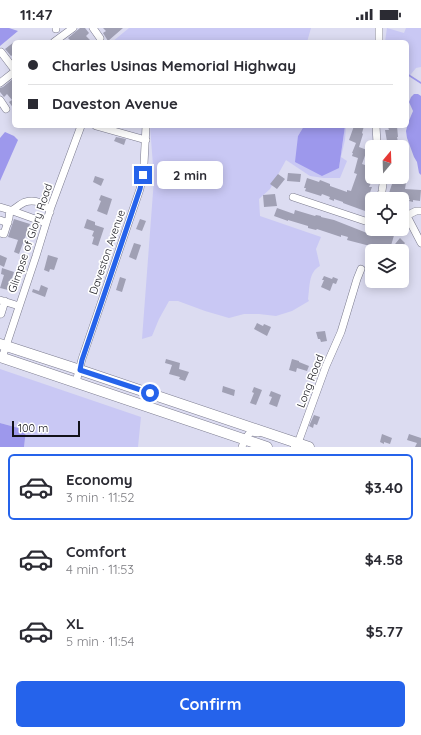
<!DOCTYPE html>
<html lang="en">
<head>
<meta charset="utf-8">
<style>
	:root { --surface:#fff; --page:#f2f2f3; --text:#2b2b33; --muted:#7c7c81; --line:#e1e1e2; --accent:#2563eb }
	body { margin:0; font-family:Quicksand,sans-serif; background:var(--page); color:var(--text); height:100vh; display:flex; flex-direction:column; font-size:15px; white-space:nowrap }
	* { box-sizing:border-box; margin:0 }
	p { font-size:13px; color:var(--muted) }
	.icon { flex:none; width:22px; height:22px; fill:none; stroke:currentColor; stroke-width:2; stroke-linecap:round; stroke-linejoin:round }
	.map { position:relative; height:419px; overflow:hidden }
	.details { display:flex; flex-direction:column; background:var(--surface); flex:1 }
	.details>* { flex:none }
	.banner { position:absolute; left:12px; top:12px; width:397px; height:88px; border-radius:6px; box-shadow:0 2px 10px #0003; display:grid; align-content:center; height:88px; padding:0 16px; background:var(--surface) }
	.needle { width:26px; rotate:19deg }
	.buttons { position:absolute; left:365px; top:112px; display:grid; gap:8px }
	.buttons a { display:grid; place-items:center; width:44px; height:44px; border-radius:6px; background:var(--surface); box-shadow:0 2px 10px #0003; font-size:20px }
	.scale { position:absolute; left:12px; bottom:10px; width:68px; box-sizing:border-box; padding-left:4px; border:2px solid #121219; border-top:0; font-size:11px; line-height:14px; white-space:nowrap; color:#121219; -webkit-text-stroke:3px #fff; paint-order:stroke }
	.end { position:absolute; width:18px; height:18px; margin:-9px; border:5px solid #2563eb; background:#fff; box-shadow:0 0 0 2px #fff }
	.from { border-radius:50% }
	.bubble { position:absolute; height:28px; border-radius:6px; background:var(--surface); box-shadow:0 2px 10px #0003; font-size:13px; font-weight:700; line-height:28px; text-align:center }
	.banner b { display:flex; align-items:center; gap:14px; height:38px; font-size:15px }
	.banner b+b { border-top:1px solid var(--line) }
	.banner i { width:10px; height:10px; background:var(--text) }
	ul { padding:7px 0 0; list-style:none }
	li { display:flex; align-items:center; gap:12px; height:66px; margin:0 8px 6px; padding:0 8px; border:2px solid transparent; border-radius:6px }
	li div { flex:1 }
	li b { display:block; font-size:15px }
	li em { font-style:normal; font-weight:700 }
	li.on { border-color:var(--accent) }
	li>.icon { width:36px; height:36px; stroke-width:1.5 }
	.button { display:flex; gap:8px; margin-top:auto; padding:8px 16px }
	.button a { flex:1; height:46px; border-radius:6px; background:var(--accent); color:#fff; font-size:16px; font-weight:700; line-height:46px; text-align:center }
	.status { display:flex; justify-content:space-between; align-items:center; height:28px; padding:0 20px; background:var(--surface); direction:ltr }
	.status svg { height:11px; fill:currentColor }
	.map>svg:first-child { display:block }
	.green { fill:#c9c8f4 }
	.water { fill:#9d98ec }
	.lines { fill:none; stroke-linecap:round; stroke-linejoin:round }
	.stream { stroke:#9d98ec; stroke-width:1.5 }
	.building { fill:#a0a0b4 }
	.minor-casing { stroke:#7b7b8e; stroke-width:8 }
	.highway-casing { stroke:#7b7b8e; stroke-width:11 }
	.minor { stroke:#fff; stroke-width:7 }
	.highway { stroke:#fff; stroke-width:10 }
	.route { stroke:#2563eb; stroke-width:5 }
	.labels { text-anchor:middle; stroke-width:3.5; stroke-linejoin:round; paint-order:stroke }
	.street-label { font-size:11px; fill:#121219; stroke:#fff }
</style>
</head>
<body>
<div class="status"><b>11:47</b><svg viewBox="0 0 49 12"><path d="M0 12V9h3v3zM5 12V6h3v6zM10 12V3h3v9zM15 12V0h3v12zM26 1h20v11H26zM47 4h2v5h-2z"/></svg></div>
<div class="map">
<svg width="421" height="419" viewBox="0 0 421 419">
	<rect width="100%" height="100%" fill="#dcdcf1"/>
	<path class="green" d="M129,0H311L307,14H112Z
		M387,0L404,5L406,0H421V39L416,40L407,51V14H385Z
		M150,98H304L298,108L339,140L345,98H346L345,112L341,129L347,133L340,150H324L310,148L286,132L270,161L259,171L260,188L321,209L316,221L320,238C308,244 310,260 308,271L309,273L292,283L276,288L259,286H244L229,290L205,283L178,273H169L159,291L152,308L142,311L154,151Z
		M0,341L141,389L138,419H24L26,402L0,395Z"/>
	<path class="water" d="M0,0H9L18,3L0,18Z
		M414,66H418L421,68V147L419,145L417,134L414,129L407,110L406,103L408,95L413,83L409,74L411,69Z
		M304,98H345L339,140L322,148L295,134L298,108Z
		M5,104L14,108L18,112L0,153V110Z
		M0,395L26,402L24,419H0Z"/>
	<g class="lines">
		<path class="stream" d="M407,46L421,55"/>
	</g>
	<path class="building" d="M80,0H85L89,5L86,8L92,14H72L68,10Z
		M103,0H123L108,13L103,5L106,3Z
		M14,14V26L11,28L5,21Z
		M14,50V81L9,74L12,72L7,66L4,69L0,64V60L3,59Z
		M354,98H364L362,105L363,106L359,119L367,122L362,136L371,139L366,153L371,155L369,159H372L368,170L369,171L365,183L343,175V174L334,171V173L329,171L330,169L322,166L321,168L305,163L306,160H304L307,150L319,154L320,152L330,156V158L347,164V162L351,163L357,146L354,145L358,130L352,128L353,125H352L356,115L349,112Z
		M397,98L398,109H397L399,119H388L385,102H389L388,99Z
		M116,109L126,111L124,117L114,113Z
		M402,128H404L406,142H408L405,161L421,162L420,173L413,172V174L409,173L410,171H387L393,153H392V149H402Z
		M288,145L301,146L300,154L287,153Z
		M278,146L285,151L277,161L270,156Z
		M95,148L104,151L101,158L93,154Z
		M275,166L277,178L264,179L263,167Z
		M101,167L112,171L107,187L97,183L101,173L99,172Z
		M277,180L294,186L295,182L315,188L316,187L321,188V189L334,192L367,205L368,203L382,207L383,202L390,204V203L395,204L390,221L375,216L374,219L347,212L348,209L341,207V209L317,201L316,202L308,200V198L288,192V193L274,188Z
		M14,191L30,196L19,226L14,224L18,212L8,209Z
		M87,191L95,194V197L104,200L98,218L92,216L94,209L92,208L94,203L84,200Z
		M140,191L146,193L142,203L136,201Z
		M400,210L405,215L403,218L408,222L402,229V223H393L391,221Z
		M134,215L141,217L136,232L129,229Z
		M0,227L7,230L4,239L0,237Z
		M48,227L58,230L54,242L50,241L49,244L44,242Z
		M2,240L14,244L8,262L0,260L4,247L1,246Z
		M324,248L332,251L333,249L338,251L336,256L333,255L330,263L321,259L324,252H322Z
		M120,249L126,251L122,264L116,262Z
		M41,257L48,260L45,269L32,264L33,261L39,263Z
		M257,295L263,298L264,296L271,299L267,308L254,301Z
		M325,303L327,313L321,314L320,311H318L316,304Z
		M166,331L180,335L179,341L189,344L185,353L179,351L180,349L169,346L172,337L165,335Z
		M292,331L299,333V334L309,338L307,343L297,340L296,344L289,342Z
		M223,358L235,362L234,368L222,364Z
		M254,359L262,362L256,377L250,375L254,365L252,364Z
		M271,363L281,367L277,379L269,376L272,369L269,368Z
		M314,387L320,389L317,397L314,396L313,400L309,398Z
		M382,406L392,410L390,416L384,414V416L380,414Z
		M409,406L421,410V419H415L417,415L407,412Z"/>
	<g class="lines">
		<defs>
			<path id="minor" d="M93,0L100,10
				M56,1V0
				M54,14L73,0
				M379,14V0
				M1,24L14,41
				M0,55L14,44
				M0,72L6,81
				M96,98L146,112
				M376,98L377,115L378,119
				M293,169L365,193H372
				M380,171L382,163L384,149
				M0,179L10,182L9,190L4,206L0,205
				M10,182L46,195
				M11,183C16,180 20,176 25,174C35,171 46,175 50,184
				M407,188L421,215
				M402,190L416,183H421
				M0,192L8,195
				M0,272L19,278
				M0,285L1,286L5,273
				M2,330L36,228L51,179L81,98
				M76,354L82,331L140,161L144,136L146,98
				M294,417L298,415L326,338L341,304L357,251L361,241
				M242,419C244,413 246,408 251,404L258,405"/>
			<path id="highway" d="M0,316L80,342L309,419
				M0,329L267,419"/>
		</defs>
		<use href="#minor" class="minor-casing"/>
		<use href="#highway" class="highway-casing"/>
		<use href="#minor" class="minor"/>
		<use href="#highway" class="highway"/>
	</g>
	<g class="lines">
		<path class="route" d="M143,147L140,161L82,332L80,342L150,365"/>
	</g>
	<g class="labels">
		<g class="street-label">
			<text transform="translate(30 210) rotate(-71)" y="4">Glimpse of Glory Road</text>
			<text transform="translate(107 224) rotate(-71)" y="4">Daveston Avenue</text>
			<text transform="translate(310 353) rotate(-69)" y="4">Long Road</text>
		</g>
	</g>
</svg>
<div class="buttons">
<a><svg class="needle" viewBox="-14 -14 28 28"><path d="M0-13l5 13h-10z" fill="#e53935"/><path d="M0 13l5-13h-10z" fill="#7c7c81"/></svg></a>
<a><svg class="icon" aria-label="locate" viewBox="0 0 24 24"><circle cx="12" cy="12" r="6"/><path d="M12 2v4M12 18v4M2 12h4M18 12h4"/></svg></a>
<a><svg class="icon" aria-label="layers" viewBox="0 0 24 24"><path d="M12 4l9 5-9 5-9-5zM3 14l9 5 9-5"/></svg></a>
</div>
<div class="scale">100 m</div>
<i class="end from" style="left:150px;top:365px"></i>
<i class="end" style="left:143px;top:147px"></i>
<div class="bubble" style="left:157px;top:133px;width:66px">2 min</div>
<div class="banner">
<b><i class="from"></i>Charles Usinas Memorial Highway</b>
<b><i></i>Daveston Avenue</b>
</div>
</div>
<section class="details">
<ul>
<li class="on"><svg class="icon" aria-label="car" viewBox="0 0 24 24"><path d="M5 17H2v-5l4-1 3-4h7l3 4 3 1v5h-3M9 17h6M6 11h13"/><circle cx="7" cy="17" r="2"/><circle cx="17" cy="17" r="2"/></svg><div><b>Economy</b><p>3 min · 11:52</p></div><em>$3.40</em></li>
<li><svg class="icon" aria-label="car" viewBox="0 0 24 24"><path d="M5 17H2v-5l4-1 3-4h7l3 4 3 1v5h-3M9 17h6M6 11h13"/><circle cx="7" cy="17" r="2"/><circle cx="17" cy="17" r="2"/></svg><div><b>Comfort</b><p>4 min · 11:53</p></div><em>$4.58</em></li>
<li><svg class="icon" aria-label="car" viewBox="0 0 24 24"><path d="M5 17H2v-5l4-1 3-4h7l3 4 3 1v5h-3M9 17h6M6 11h13"/><circle cx="7" cy="17" r="2"/><circle cx="17" cy="17" r="2"/></svg><div><b>XL</b><p>5 min · 11:54</p></div><em>$5.77</em></li>
</ul>
<div class="button"><a>Confirm</a></div>
</section>
</body>
</html>
